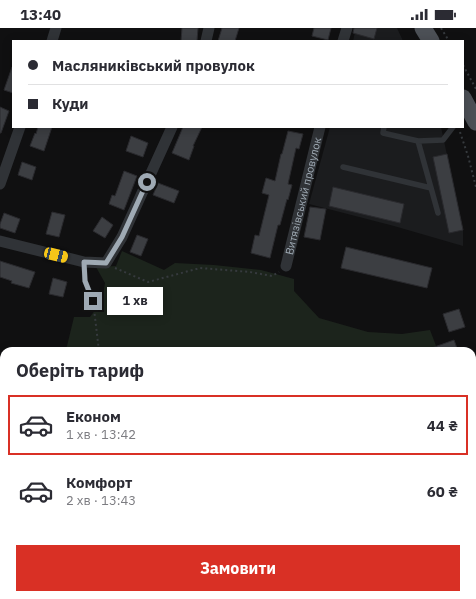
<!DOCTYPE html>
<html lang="uk">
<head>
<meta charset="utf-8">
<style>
	:root { --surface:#fff; --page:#f7f7f7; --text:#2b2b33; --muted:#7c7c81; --line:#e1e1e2; --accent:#d93025 }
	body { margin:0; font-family:"IBM Plex Sans",sans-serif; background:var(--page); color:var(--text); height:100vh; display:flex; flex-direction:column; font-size:15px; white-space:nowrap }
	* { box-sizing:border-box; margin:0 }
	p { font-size:13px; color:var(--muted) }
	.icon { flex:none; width:22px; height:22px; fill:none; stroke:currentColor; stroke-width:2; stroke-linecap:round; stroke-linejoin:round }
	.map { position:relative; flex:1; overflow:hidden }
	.sheet { position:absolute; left:0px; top:319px; width:476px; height:252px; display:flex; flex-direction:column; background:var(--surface); border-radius:12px 12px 0 0; box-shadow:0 2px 10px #0003 }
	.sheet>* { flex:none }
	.banner { position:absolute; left:12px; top:12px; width:452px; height:88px; border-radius:0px; box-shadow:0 2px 10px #0003; display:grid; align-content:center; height:88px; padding:0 16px; background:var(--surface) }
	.end { position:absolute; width:18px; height:18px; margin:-9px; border:5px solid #9faab4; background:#111; box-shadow:0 0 0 2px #111 }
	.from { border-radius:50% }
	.bubble { position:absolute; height:28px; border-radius:0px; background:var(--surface); box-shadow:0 2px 10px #0003; font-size:13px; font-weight:700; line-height:28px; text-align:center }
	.car { position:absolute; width:12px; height:24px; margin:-12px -6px; border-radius:5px; box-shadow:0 0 3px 1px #0007; background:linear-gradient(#f5c518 24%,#345 0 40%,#f5c518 0 76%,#345 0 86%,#f5c518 0) }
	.banner b { display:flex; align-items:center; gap:14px; height:38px; font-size:15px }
	.banner b+b { border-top:1px solid var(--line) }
	.banner i { width:10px; height:10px; background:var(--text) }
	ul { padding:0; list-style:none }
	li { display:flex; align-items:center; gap:12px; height:60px; margin:0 8px 6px; padding:0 8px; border:2px solid transparent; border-radius:0px }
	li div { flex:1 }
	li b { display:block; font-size:15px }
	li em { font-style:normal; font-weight:700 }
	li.selected { border-color:var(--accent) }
	li>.icon { width:36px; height:36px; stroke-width:1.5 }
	h2 { padding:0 16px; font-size:18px; line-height:48px }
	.primary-button { display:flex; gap:8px; margin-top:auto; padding:8px 16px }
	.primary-button a { flex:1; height:46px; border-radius:0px; background:var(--accent); color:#fff; font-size:16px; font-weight:700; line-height:46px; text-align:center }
	.status { display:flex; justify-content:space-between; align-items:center; height:28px; padding:0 20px; background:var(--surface); direction:ltr }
	.status svg { height:11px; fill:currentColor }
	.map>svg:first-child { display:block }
	.built { fill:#1b1c1e }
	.green { fill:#1c241c }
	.building { fill:#3c3e42; stroke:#2a2a2e }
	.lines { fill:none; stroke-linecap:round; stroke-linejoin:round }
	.path { stroke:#363a3e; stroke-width:2; stroke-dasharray:2 3; stroke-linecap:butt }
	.service { stroke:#303337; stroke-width:5.5 }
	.minor { stroke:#303337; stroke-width:11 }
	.primary { stroke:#4c5056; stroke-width:17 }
	.route { stroke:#9faab4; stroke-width:5 }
	.labels { text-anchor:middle; stroke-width:4; stroke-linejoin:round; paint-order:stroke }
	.street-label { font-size:11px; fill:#9faab4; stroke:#0b0b0c }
</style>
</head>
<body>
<div class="status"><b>13:40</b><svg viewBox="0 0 49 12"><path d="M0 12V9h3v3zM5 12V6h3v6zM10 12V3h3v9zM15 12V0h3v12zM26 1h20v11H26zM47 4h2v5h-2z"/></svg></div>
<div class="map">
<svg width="476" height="571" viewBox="0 0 476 571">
	<rect width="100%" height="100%" fill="#101011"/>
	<path class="built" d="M356,0H397L403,13H353Z
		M330,99H441L463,202V218L394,198L309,176Z"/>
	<path class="green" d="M122,223L164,242L175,235L214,237L261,242L294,251V263L319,290L368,304L402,306L430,302L438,323H64L67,318L74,289H90L102,273L105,255L96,239L116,238Z
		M4,344V567H318V571H0V346Z
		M476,501V571H455L456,567H472V512Z"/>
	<path class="building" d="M182,0H198L197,13H181Z
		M222,0H239L235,13H218Z
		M314,0H331L328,12L312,8Z
		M354,0H377L374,11L353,5Z
		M12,39H13V65L4,62Z
		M0,79L9,83L1,105H0Z
		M38,99H52L44,123L30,118L35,105L36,106Z
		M183,99H202L193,118H194L189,132L172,125Z
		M288,103L303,106L299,121L296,120L288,156L292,157L288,172L287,171L280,197H278L270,230L251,225L255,207L259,208L269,167L262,165L266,150L275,153L281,126H282Z
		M131,108L148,115L143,129L126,123Z
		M447,126L463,202L449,205L433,129Z
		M22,134L36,139L32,152L18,147Z
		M124,143L137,148L124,182L109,176L112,167L115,168Z
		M158,155L179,163L174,175L153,167Z
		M333,159L404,176L400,195L329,178Z
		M310,179L326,181L320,212L304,209Z
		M52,184L65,187L59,209L46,206Z
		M4,185L20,191L15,205L0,200V196Z
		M102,189L113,197L105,210L93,203Z
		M137,207L148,211L141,228L130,224Z
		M346,219L432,240L427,260L341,240Z
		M0,233L35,244L29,260L11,255L12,253L0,249Z
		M53,250L67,254L63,269L49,266Z
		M459,281L465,299L449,304L443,286Z
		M454,312L458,323H426V322Z"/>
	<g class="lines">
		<path class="path" d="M441,0L449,13
			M463,37L476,61
			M460,104L468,128L476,159
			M115,240L148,254L200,240L250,244L272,248L279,244
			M94,281L99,323
			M472,357L476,339
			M472,493L476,477
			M93,571L94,567"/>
		<path class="service" d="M384,99L383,105L418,113
			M343,139L431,160
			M438,185L418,113L443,112L453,99
			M84,234L85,253L93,273"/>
		<g class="minor">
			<path d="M52,13L56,0"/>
			<path d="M206,13L209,0"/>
			<path d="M343,13L347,0"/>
			<path d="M0,156L20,99"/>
			<path d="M0,213L84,234L106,235L122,209L172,99"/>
			<path id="s1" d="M286,238L320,99"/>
		</g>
		<path class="primary" d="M423,0L431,13
			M463,70L476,94
			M472,441L476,422
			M441,571L442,567"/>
	</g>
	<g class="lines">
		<path class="route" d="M93,273L85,253L84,234L106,235L122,209L147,154"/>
	</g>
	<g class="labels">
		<g class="street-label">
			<text dy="4" stroke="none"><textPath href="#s1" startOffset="72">Витязівський провулок</textPath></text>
		</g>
	</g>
</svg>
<i class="end from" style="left:147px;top:154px"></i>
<i class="end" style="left:93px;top:273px"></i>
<div class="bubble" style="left:107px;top:259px;width:56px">1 хв</div>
<i class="car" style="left:56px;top:227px;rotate:104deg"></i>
<div class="banner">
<b><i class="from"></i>Масляниківський провулок</b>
<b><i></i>Куди</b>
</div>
<section class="sheet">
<h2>Оберіть тариф</h2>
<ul>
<li class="selected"><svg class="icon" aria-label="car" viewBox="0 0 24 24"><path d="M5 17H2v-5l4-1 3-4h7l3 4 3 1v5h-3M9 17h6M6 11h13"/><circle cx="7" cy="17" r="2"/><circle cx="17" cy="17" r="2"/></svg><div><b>Економ</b><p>1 хв · 13:42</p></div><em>44 ₴</em></li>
<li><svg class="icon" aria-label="car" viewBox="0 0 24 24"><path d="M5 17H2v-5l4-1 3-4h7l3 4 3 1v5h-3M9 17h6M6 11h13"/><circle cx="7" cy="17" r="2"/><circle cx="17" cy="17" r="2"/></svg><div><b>Комфорт</b><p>2 хв · 13:43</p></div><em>60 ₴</em></li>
</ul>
<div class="primary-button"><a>Замовити</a></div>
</section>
</div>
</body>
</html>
